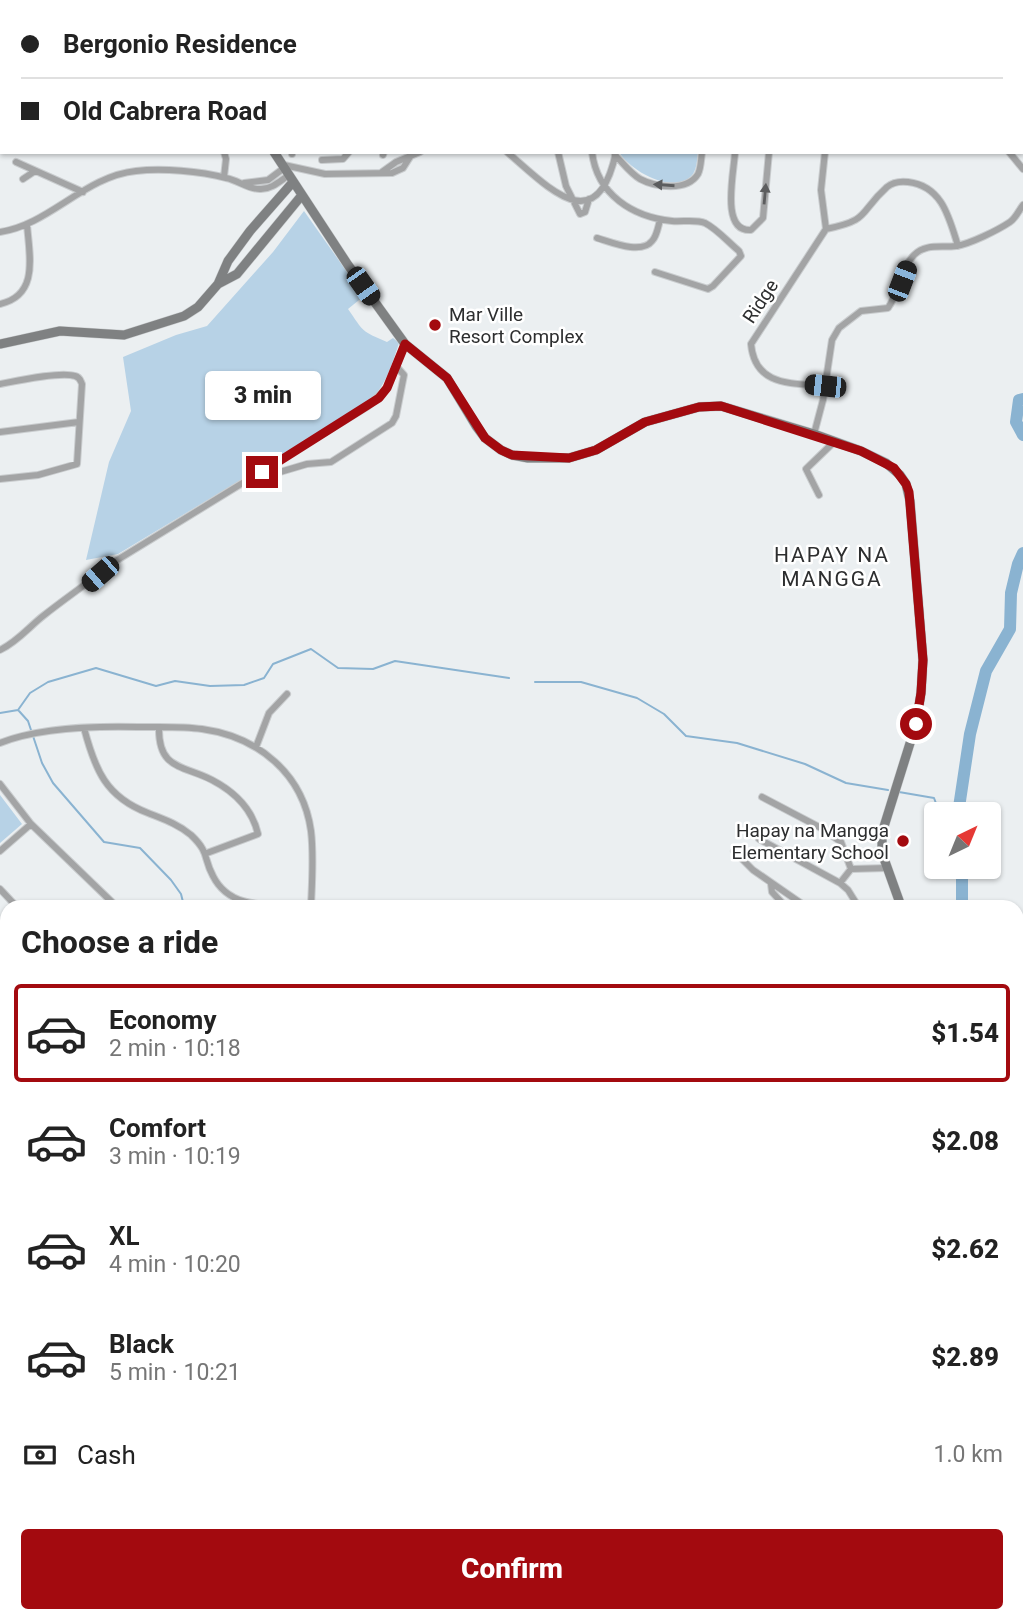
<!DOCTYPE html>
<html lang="en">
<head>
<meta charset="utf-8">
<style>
	:root { --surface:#fff; --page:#f2f2f2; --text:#222; --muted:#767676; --line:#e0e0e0; --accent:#a30a0f }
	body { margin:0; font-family:Roboto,sans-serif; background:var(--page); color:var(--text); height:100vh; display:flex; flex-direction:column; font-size:26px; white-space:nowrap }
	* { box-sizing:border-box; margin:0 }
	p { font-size:23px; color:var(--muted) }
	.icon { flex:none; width:38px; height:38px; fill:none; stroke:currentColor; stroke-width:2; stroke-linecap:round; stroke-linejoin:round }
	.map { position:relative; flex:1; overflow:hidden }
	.panel { position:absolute; left:0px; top:900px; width:1024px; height:723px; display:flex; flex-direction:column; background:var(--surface); border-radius:21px 21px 0 0; box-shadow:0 2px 5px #0004 }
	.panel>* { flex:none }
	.hud { position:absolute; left:0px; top:0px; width:1024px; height:154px; box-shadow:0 2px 5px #0004; display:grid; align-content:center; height:154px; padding:0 21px; background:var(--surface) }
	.needle { width:46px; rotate:43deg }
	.controls { position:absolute; left:924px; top:802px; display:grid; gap:14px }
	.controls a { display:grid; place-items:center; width:77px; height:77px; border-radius:7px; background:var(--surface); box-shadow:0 2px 5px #0004; font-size:35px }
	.end { position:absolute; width:32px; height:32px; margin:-16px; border:9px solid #a30a0f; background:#fff; box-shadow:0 0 0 4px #fff }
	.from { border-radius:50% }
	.bubble { position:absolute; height:49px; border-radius:7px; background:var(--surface); box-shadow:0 2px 5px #0004; font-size:23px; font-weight:800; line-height:49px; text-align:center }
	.car { position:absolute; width:21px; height:42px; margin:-21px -10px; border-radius:9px; box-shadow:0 0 5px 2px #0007; background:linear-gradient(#222 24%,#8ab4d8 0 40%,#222 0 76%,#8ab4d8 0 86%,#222 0) }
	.hud b { display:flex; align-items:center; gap:24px; height:66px; font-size:26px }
	.hud b+b { border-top:2px solid var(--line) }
	.hud i { width:18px; height:18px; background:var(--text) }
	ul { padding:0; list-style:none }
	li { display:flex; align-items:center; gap:21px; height:98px; margin:0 14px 10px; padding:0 7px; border:4px solid transparent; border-radius:7px }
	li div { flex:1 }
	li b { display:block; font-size:26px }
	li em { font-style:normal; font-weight:800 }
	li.selected { border-color:var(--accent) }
	li>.icon { width:63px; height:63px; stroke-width:1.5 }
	h2 { padding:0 21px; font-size:32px; line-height:84px }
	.pay { display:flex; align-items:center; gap:18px; height:77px; padding:0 21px; font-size:26px }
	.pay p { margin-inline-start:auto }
	.button { display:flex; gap:14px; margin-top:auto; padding:14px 21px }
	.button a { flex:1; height:80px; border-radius:7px; background:var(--accent); color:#fff; font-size:28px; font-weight:800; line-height:80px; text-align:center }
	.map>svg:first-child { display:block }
	.green { fill:#b7d2e6 }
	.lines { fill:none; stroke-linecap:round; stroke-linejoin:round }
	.stream { stroke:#8ab3d1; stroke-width:2 }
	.river { stroke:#8ab3d1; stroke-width:12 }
	.street-casing { stroke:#c9ccce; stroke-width:8 }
	.secondary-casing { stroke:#c9ccce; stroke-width:10 }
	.street { stroke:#a3a4a5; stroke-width:6 }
	.secondary { stroke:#7f8182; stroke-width:9 }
	.oneway { fill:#5c5d5e }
	.route { stroke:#a30a0f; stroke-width:9 }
	.poi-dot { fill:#a30a0f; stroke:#fff; stroke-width:2.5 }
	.labels { text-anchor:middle; stroke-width:5; stroke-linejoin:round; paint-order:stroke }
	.street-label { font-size:19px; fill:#2d2e2f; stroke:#fff }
	.poi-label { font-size:19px; fill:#2d2e2f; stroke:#fff; text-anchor:start }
	.neighbourhood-label { font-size:21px; letter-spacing:2px; fill:#2d2e2f; stroke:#fff }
</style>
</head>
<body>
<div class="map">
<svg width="1023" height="1622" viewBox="0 0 1023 1622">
	<rect width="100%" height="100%" fill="#ebeff1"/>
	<path class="green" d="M619,152H698C697,159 697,168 693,174C676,197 630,171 619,152Z
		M304,211L364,296L348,309C364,332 361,331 387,342L393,338L399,343C391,367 386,386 367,404L118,554L86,560L109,462L131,411L123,357L176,335L207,326L273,252Z
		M0,795L22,824L0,843Z"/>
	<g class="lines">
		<path class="stream" d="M535,682H581L637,698L664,714L686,736L737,743L805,764L846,783L888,790
			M19,711L28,721L42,763L53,783L104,842L140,848L171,880L181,894L184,906
			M0,713L18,710L30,693L48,682L96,668L156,686L175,681L210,686L244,685L264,678L273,664L311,649L338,668L373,669L395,661L509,678
			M899,792L934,798L940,814
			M961,866L962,868
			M0,946L7,952"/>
		<path class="river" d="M845,0L847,2
			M1022,103L1023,105
			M1023,399L1019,400L1016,422L1023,435
			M958,814L970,734L986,671L1010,629L1011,593L1018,564L1023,553
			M962,866V906
			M1017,1009L1023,1010"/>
		<defs>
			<path id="street" d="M390,0L391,2
				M555,0L556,2
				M762,0V2
				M824,0L827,2
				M928,0L930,2
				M487,2V0
				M774,2L781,0
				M1017,2L1020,0
				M507,152C548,187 597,242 616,152
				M558,152L566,186L580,214L585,212L589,199
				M592,152C597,195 633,217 672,221C682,222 696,219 705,223C717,229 728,242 739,251L741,256L713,286L708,289L655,272
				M735,152C734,173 720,232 751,230L763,218L769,152
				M825,152L821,190L826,229C871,220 858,213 887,187C893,182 900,181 908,182C942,186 949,217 958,246
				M1009,152L1023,169
				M292,154V152
				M383,155L384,152
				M615,155C623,163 630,173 640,179C655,187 687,192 698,174C701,168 701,159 702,152
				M322,160L343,159L349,152
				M16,162L83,192
				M284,165L325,174L392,173L403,168L410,157
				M382,172L396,162L420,152
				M224,177L226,159L224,152
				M23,179L35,171
				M244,183L268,180L284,168
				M0,232C49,225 85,176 136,171C162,168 200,171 226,178C238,180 249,190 261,189C272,189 280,181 289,175
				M597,238C611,242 641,255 652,241C657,236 658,227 660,220
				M0,304C40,295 29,254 27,224
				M0,384C16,381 61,371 75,376C80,377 80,380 82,384L77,464L38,475L0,479
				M825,386C792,383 755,387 751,344L826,229
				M0,432L79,422
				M814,434L823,400L832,340L839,328L861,311L888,308C899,293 901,268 914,255C926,243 941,248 956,246C970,244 998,230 1010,222C1016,218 1019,210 1023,205
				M262,472H280L307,464L331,462L392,423L396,416L404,375L396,366
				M819,495L806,469L834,442
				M0,650C17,642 29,627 43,616C67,597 91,581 114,562L368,406L387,388L405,344
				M159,727C158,770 183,765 212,780C235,792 252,808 258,834L207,853
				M84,728C95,770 106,797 148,813C163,819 178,824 191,835C210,853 203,858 213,876C228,906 260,905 288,906
				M0,743C40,727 95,726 138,727C159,727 182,726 202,729C259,737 303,774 311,831C314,856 312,882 311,906
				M256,747L269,713L287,694
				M0,784L31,824L116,906
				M762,797L821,828L841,842L851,869L840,883
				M759,839L840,883L848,890L858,906
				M0,851L31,824
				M734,851L753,870L805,906
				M851,869L887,868
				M771,884L772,892L785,906
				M0,889L16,906
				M3,992L7,998
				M0,1050L7,1040
				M0,1082L7,1094
				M0,1121L7,1124
				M0,1156L7,1148
				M0,1235L7,1230
				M7,1299L1,1308L7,1326
				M1017,1330L1023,1329
				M1017,1360L1023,1359
				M1017,1391L1023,1390
				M1017,1417H1023
				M0,1418L7,1438
				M0,1468L7,1466
				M1019,1491L1018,1556L1023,1562
				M0,1499L7,1496
				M0,1572L7,1574
				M48,1615L55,1622
				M113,1615L123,1621
				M585,1615L594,1622
				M808,1615L812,1622
				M859,1615L860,1622
				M897,1615L899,1622
				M999,1615L1006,1622
				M837,1622L847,1615
				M883,1622L888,1615"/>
			<path id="secondary" d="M184,0L185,2
				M274,152L348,265L405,344L447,378L476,426L485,438L501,450L512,455L528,458H569L596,450L645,422L699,407L721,406L814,434L861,451L886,463L900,475L906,484L910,501L923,660L921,693L916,724L882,833V853L901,906
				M218,284L237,274L302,195
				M0,344L60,331L124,335L184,316L198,307L218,284L228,261L250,231L293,182
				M1017,1099L1023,1096
				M1017,1491H1023
				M915,1622L921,1615"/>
		</defs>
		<use href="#street" class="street-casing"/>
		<use href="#secondary" class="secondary-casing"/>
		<use href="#street" class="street"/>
		<use href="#secondary" class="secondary"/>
	</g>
	<defs><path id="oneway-solid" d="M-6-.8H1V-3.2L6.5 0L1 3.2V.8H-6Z" transform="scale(1.75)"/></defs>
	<g class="oneway">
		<use href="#oneway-solid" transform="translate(664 185) rotate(-176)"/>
		<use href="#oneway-solid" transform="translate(765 194) rotate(-85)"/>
	</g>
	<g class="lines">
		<path class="route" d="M262,472L379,398L387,388L405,344L447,378L485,438L501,450L512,455L569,458L596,450L645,422L699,407L721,406L861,451L894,468L906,484L909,492L923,660L921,693L916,724"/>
	</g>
	<g class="poi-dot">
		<circle cx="435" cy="325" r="7"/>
		<circle cx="903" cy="841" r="7"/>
	</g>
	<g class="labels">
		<g class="street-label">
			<text transform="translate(760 301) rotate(-57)" y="7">Ridge</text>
		</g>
		<g class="poi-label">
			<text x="449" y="321">Mar Ville<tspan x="449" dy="22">Resort Complex</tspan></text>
			<text x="889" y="837" text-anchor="end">Hapay na Mangga<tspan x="889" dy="22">Elementary School</tspan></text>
		</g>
		<g class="neighbourhood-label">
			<text x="832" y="562">HAPAY NA<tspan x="832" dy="24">MANGGA</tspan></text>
		</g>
	</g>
</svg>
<div class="controls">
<a><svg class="needle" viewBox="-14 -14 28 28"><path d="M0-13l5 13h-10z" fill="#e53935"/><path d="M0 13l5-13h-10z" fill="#767676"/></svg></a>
</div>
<i class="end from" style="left:916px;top:724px"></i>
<i class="end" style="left:262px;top:472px"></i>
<div class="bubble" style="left:205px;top:371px;width:116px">3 min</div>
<i class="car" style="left:902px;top:281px;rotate:21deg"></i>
<i class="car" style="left:363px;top:286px;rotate:145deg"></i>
<i class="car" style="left:825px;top:386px;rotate:276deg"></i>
<i class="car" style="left:100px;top:574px;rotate:229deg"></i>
<div class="hud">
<b><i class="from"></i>Bergonio Residence</b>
<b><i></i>Old Cabrera Road</b>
</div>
<section class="panel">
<h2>Choose a ride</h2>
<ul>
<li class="selected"><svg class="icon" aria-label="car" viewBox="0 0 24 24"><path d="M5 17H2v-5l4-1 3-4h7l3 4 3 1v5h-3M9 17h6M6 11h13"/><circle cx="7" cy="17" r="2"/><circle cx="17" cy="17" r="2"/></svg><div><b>Economy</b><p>2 min · 10:18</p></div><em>$1.54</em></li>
<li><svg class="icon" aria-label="car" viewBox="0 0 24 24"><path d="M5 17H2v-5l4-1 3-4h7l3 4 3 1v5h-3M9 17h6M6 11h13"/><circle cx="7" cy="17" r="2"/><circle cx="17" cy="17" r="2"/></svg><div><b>Comfort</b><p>3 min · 10:19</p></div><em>$2.08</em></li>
<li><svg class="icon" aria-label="car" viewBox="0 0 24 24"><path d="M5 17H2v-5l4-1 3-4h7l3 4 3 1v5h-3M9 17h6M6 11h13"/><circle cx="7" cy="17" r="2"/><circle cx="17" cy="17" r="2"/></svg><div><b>XL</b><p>4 min · 10:20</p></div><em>$2.62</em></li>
<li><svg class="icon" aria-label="car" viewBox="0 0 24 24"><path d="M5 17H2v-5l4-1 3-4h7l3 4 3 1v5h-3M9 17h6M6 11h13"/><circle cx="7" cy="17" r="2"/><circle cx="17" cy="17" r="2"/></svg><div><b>Black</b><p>5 min · 10:21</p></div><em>$2.89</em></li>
</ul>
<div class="pay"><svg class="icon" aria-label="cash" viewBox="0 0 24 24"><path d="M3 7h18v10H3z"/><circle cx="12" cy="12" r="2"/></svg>Cash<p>1.0 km</p></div>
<div class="button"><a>Confirm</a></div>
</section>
</div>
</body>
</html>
